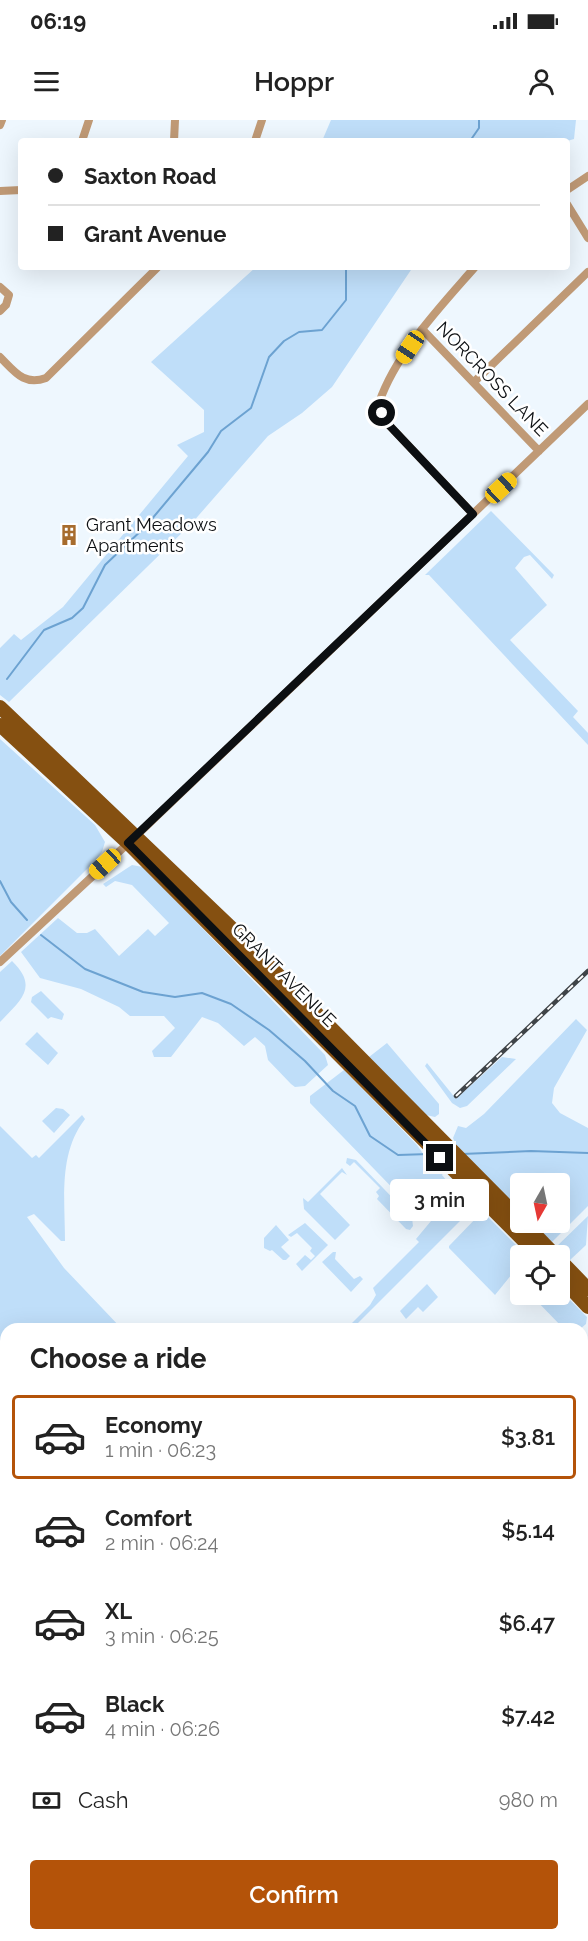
<!DOCTYPE html>
<html lang="en">
<head>
<meta charset="utf-8">
<style>
	:root { --surface:#fff; --page:#f2f2f2; --text:#222; --muted:#767676; --line:#e0e0e0; --accent:#b45309 }
	body { margin:0; font-family:Raleway,sans-serif; background:var(--page); color:var(--text); height:100vh; display:flex; flex-direction:column; font-size:22px; white-space:nowrap }
	* { box-sizing:border-box; margin:0 }
	p { font-size:20px; color:var(--muted) }
	.icon { flex:none; width:33px; height:33px; fill:none; stroke:currentColor; stroke-width:2; stroke-linecap:round; stroke-linejoin:round }
	.map { position:relative; flex:1; overflow:hidden }
	.side { position:absolute; left:0px; top:1203px; width:588px; height:618px; display:flex; flex-direction:column; background:var(--surface); border-radius:18px 18px 0 0; box-shadow:0 6px 24px #0002 }
	.side>* { flex:none }
	.banner { position:absolute; left:18px; top:18px; width:552px; height:132px; border-radius:6px; box-shadow:0 6px 24px #0002; display:grid; align-content:center; height:132px; padding:0 30px; background:var(--surface) }
	.needle { width:39px; rotate:189deg }
	.tools { position:absolute; left:510px; top:1053px; display:grid; gap:12px }
	.tools a { display:grid; place-items:center; width:60px; height:60px; border-radius:6px; background:var(--surface); box-shadow:0 6px 24px #0002; font-size:30px }
	.end { position:absolute; width:27px; height:27px; margin:-14px; border:8px solid #0c0f12; background:#fff; box-shadow:0 0 0 3px #fff }
	.from { border-radius:50% }
	.bubble { position:absolute; height:42px; border-radius:6px; background:var(--surface); box-shadow:0 6px 24px #0002; font-size:20px; font-weight:600; line-height:42px; text-align:center }
	.car { position:absolute; width:18px; height:36px; margin:-18px -9px; border-radius:8px; box-shadow:0 0 4px 2px #0007; background:linear-gradient(#f5c518 24%,#345 0 40%,#f5c518 0 76%,#345 0 86%,#f5c518 0) }
	.banner b { display:flex; align-items:center; gap:21px; height:57px; font-size:22px }
	.banner b+b { border-top:2px solid var(--line) }
	.banner i { width:15px; height:15px; background:var(--text) }
	ul { padding:0; list-style:none }
	li { display:flex; align-items:center; gap:18px; height:84px; margin:0 12px 9px; padding:0 18px; border:3px solid transparent; border-radius:6px }
	li div { flex:1 }
	li b { display:block; font-size:22px }
	li em { font-style:normal; font-weight:600 }
	li.active { border-color:var(--accent) }
	li>.icon { width:54px; height:54px; stroke-width:1.5 }
	h2 { padding:0 30px; font-size:27px; line-height:72px }
	.pay { display:flex; align-items:center; gap:15px; height:66px; padding:0 30px; font-size:22px }
	.pay p { margin-inline-start:auto }
	.cta { display:flex; gap:12px; margin-top:auto; padding:12px 30px }
	.cta a { flex:1; height:69px; border-radius:6px; background:var(--accent); color:#fff; font-size:24px; font-weight:600; line-height:69px; text-align:center }
	.status { display:flex; justify-content:space-between; align-items:center; height:42px; padding:0 30px; background:var(--surface); direction:ltr }
	.status svg { height:16px; fill:currentColor }
	header { display:flex; justify-content:space-between; align-items:center; height:78px; padding:0 30px; background:var(--surface); font-size:27px; font-weight:600 }
	.map>svg:first-child { display:block }
	.built { fill:#dae7f3 }
	.green { fill:#bfdef9 }
	.lines { fill:none; stroke-linecap:round; stroke-linejoin:round }
	.stream { stroke:#6ca2d1; stroke-width:2 }
	.taxiway { stroke:#969ea3; stroke-width:20 }
	.runway { stroke:#969ea3; stroke-width:48 }
	.street { stroke:#c09a76; stroke-width:8 }
	.primary { stroke:#855011; stroke-width:14 }
	.rail-casing { stroke:#3f4448; stroke-width:4.5 }
	.rail { stroke:#fff; stroke-width:2; stroke-dasharray:7; stroke-linecap:butt }
	.route { stroke:#0c0f12; stroke-width:8 }
	.labels { text-anchor:middle; stroke-width:5; stroke-linejoin:round; paint-order:stroke }
	.street-label { font-size:18px; fill:#0c0f12; stroke:#fff }
	.poi-label { font-size:18px; fill:#0c0f12; stroke:#fff; text-anchor:start }
</style>
</head>
<body>
<div class="status"><b>06:19</b><svg viewBox="0 0 49 12"><path d="M0 12V9h3v3zM5 12V6h3v6zM10 12V3h3v9zM15 12V0h3v12zM26 1h20v11H26zM47 4h2v5h-2z"/></svg></div>
<header><svg class="icon" aria-label="menu" viewBox="0 0 24 24"><path d="M4 6h16M4 12h16M4 18h16"/></svg>Hoppr<svg class="icon" aria-label="person" viewBox="0 0 24 24"><circle cx="12" cy="8" r="4"/><path d="M4 21q1-7 8-7t8 7"/></svg></header>
<div class="map">
<svg width="588" height="1821" viewBox="0 0 588 1821">
	<rect width="100%" height="100%" fill="#eef7fe"/>
	<path class="built" d="M582,1278L588,1280V1782L582,1786Z"/>
	<path class="green" d="M331,0H576L574,19L567,21H322Z
		M256,147H413L332,267L302,293L268,316L192,403L9,582L0,575V528L14,514L21,520L63,487L188,336L177,325L204,312V290L151,242Z
		M491,391L554,455L552,459L530,435L524,437L515,448L547,485L510,520L578,591L573,597L588,613V625L429,455H425Z
		M0,619L95,705L105,722L102,732L96,740L0,836Z
		M132,745L143,747L147,751L325,935L328,945L305,966L295,967L291,964L268,940L265,926L255,917L244,926L218,903L202,897L171,937H154L152,931L175,908L164,896H130L119,887L81,869L40,858L21,832L58,798L77,813H87L95,809L119,836L148,809L155,816L169,803L132,765L115,761L106,767L103,764Z
		M12,841C39,867 21,880 0,902V852Z
		M41,871L64,894L62,900L51,897L48,899L31,882L32,877Z
		M576,899L587,910L554,968L552,983L560,993L588,1008V1086L552,1122L532,1103L560,1102V1064H520V1091L456,1025L453,1018L458,1006L466,1008L484,994Z
		M37,912L58,933L48,945L25,924Z
		M387,923L439,984V994L435,997L426,995L369,937Z
		M502,937L516,939L467,986L460,988L452,983L425,946L427,943L456,979Z
		M344,950L417,1025L426,1038L430,1039L444,1052L442,1055L451,1066C440,1079 428,1096 410,1086L310,983V976Z
		M56,988L63,989L70,995L54,1013L42,1001Z
		M82,995L85,999C58,1034 65,1080 65,1121H61L34,1094L27,1097L64,1148L122,1209H6V1470L0,1469V1006L32,1038L36,1035L39,1038Z
		M347,1038L356,1040L412,1098L413,1106L410,1110L406,1109L377,1079L379,1076L376,1072L380,1068L354,1042L350,1046L346,1043Z
		M342,1048L347,1055L342,1052L320,1074L350,1105L335,1120L304,1089L303,1078L308,1082Z
		M456,1072H464L473,1082V1088L352,1209H346L370,1185L376,1175L373,1168L419,1122L416,1119L431,1101L433,1095Z
		M480,1094H485L526,1135L520,1136V1144L495,1175L449,1128V1126Z
		M588,1096L586,1125L569,1141L556,1127Z
		M305,1103L328,1125L302,1151L296,1144L305,1135L311,1140L315,1136L310,1131L312,1128L297,1113L291,1117L288,1115Z
		M276,1105L289,1120L281,1127L290,1136L286,1140H283L272,1130L270,1131L264,1128V1118Z
		M333,1132H336L335,1139L354,1159L360,1156L363,1159L351,1172L322,1142Z
		M427,1164L438,1177L423,1192L418,1187L406,1199L400,1191Z
		M560,1170L587,1197L586,1204L580,1209H564L531,1175L560,1174Z
		M582,1265L588,1266V1361L582,1364Z
		M588,1387V1497L582,1500V1390Z
		M0,1486L6,1488V1584L0,1583Z
		M588,1556V1821H173L182,1815H582V1559Z
		M0,1609L6,1610V1738L0,1728Z
		M0,1761L6,1771V1815H32L35,1821H0Z"/>
	<g class="lines">
		<path class="stream" d="M470,21L479,8V0
			M7,559L44,510L72,498L83,488L105,445L146,406L208,332L221,311L251,288L269,237L284,221L299,212L322,210L346,180V147
			M0,761L11,782L27,800
			M41,815L85,849L143,872L175,877L202,873L231,884L269,910L305,941L333,971L355,986L370,1016L398,1035L429,1034
			M462,1034L531,1031L588,1033
			M582,1665L588,1660
			M533,1821L534,1815"/>
		<path class="taxiway" d="M582,1372L588,1368
			M0,1477L6,1478
			M0,1595L6,1596
			M0,1743L6,1753
			M42,1815L46,1821"/>
		<path class="runway" d="M582,1529L588,1525
			M126,1821L135,1815"/>
		<path class="street" d="M0,5L2,0
			M82,21L89,0
			M174,21L175,0
			M255,21L262,0
			M567,70L588,56
			M0,71L21,70
			M567,84L588,118
			M0,167L9,175L6,185L0,191
			M422,209L539,331
			M0,237C15,252 24,266 46,258L158,147
			M474,262L588,152
			M473,394L388,304L379,283C396,233 441,186 475,147
			M0,842L137,715L588,284"/>
		<path class="primary" d="M0,587L240,816L520,1099
			M0,605L128,723L539,1136
			M512,1103L536,1115
			M530,1109L556,1136
			M560,1140L588,1169
			M560,1157L588,1187"/>
		<defs>
			<path id="rail" d="M456,976L588,851"/>
		</defs>
		<use href="#rail" class="rail-casing"/>
		<use href="#rail" class="rail"/>
	</g>
	<g class="lines">
		<path class="route" d="M382,293L388,304L473,394L128,723L440,1038"/>
	</g>
	<defs>
		<symbol id="building-bare" viewBox="-9 -9 18 18"><path d="M-4-6H4V6H1V3H-1V6H-4ZM-2.5-4.3h1.7v1.8h-1.7ZM.8-4.3h1.7v1.8H.8ZM-2.5-1h1.7V.8h-1.7ZM.8-1h1.7V.8H.8Z" fill="#a76c2e" stroke="#fff" stroke-width="2.5" paint-order="stroke"/></symbol>
	</defs>
	<g fill-rule="evenodd">
		<use href="#building-bare" x="54" y="400" width="30" height="30"/>
	</g>
	<g class="labels">
		<g class="street-label">
			<text transform="translate(492 259) rotate(46)" y="6">NORCROSS LANE</text>
			<text transform="translate(284 855) rotate(45)" y="6">GRANT AVENUE</text>
		</g>
		<g class="poi-label">
			<text x="86" y="411">Grant Meadows<tspan x="86" dy="21">Apartments</tspan></text>
		</g>
	</g>
</svg>
<div class="tools">
<a><svg class="needle" viewBox="-14 -14 28 28"><path d="M0-13l5 13h-10z" fill="#e53935"/><path d="M0 13l5-13h-10z" fill="#767676"/></svg></a>
<a><svg class="icon" aria-label="locate" viewBox="0 0 24 24"><circle cx="12" cy="12" r="6"/><path d="M12 2v4M12 18v4M2 12h4M18 12h4"/></svg></a>
</div>
<i class="end from" style="left:382px;top:293px"></i>
<i class="end" style="left:440px;top:1038px"></i>
<div class="bubble" style="left:390px;top:1059px;width:99px">3 min</div>
<i class="car" style="left:410px;top:227px;rotate:214deg"></i>
<i class="car" style="left:501px;top:368px;rotate:47deg"></i>
<i class="car" style="left:105px;top:744px;rotate:228deg"></i>
<div class="banner">
<b><i class="from"></i>Saxton Road</b>
<b><i></i>Grant Avenue</b>
</div>
<section class="side">
<h2>Choose a ride</h2>
<ul>
<li class="active"><svg class="icon" aria-label="car" viewBox="0 0 24 24"><path d="M5 17H2v-5l4-1 3-4h7l3 4 3 1v5h-3M9 17h6M6 11h13"/><circle cx="7" cy="17" r="2"/><circle cx="17" cy="17" r="2"/></svg><div><b>Economy</b><p>1 min · 06:23</p></div><em>$3.81</em></li>
<li><svg class="icon" aria-label="car" viewBox="0 0 24 24"><path d="M5 17H2v-5l4-1 3-4h7l3 4 3 1v5h-3M9 17h6M6 11h13"/><circle cx="7" cy="17" r="2"/><circle cx="17" cy="17" r="2"/></svg><div><b>Comfort</b><p>2 min · 06:24</p></div><em>$5.14</em></li>
<li><svg class="icon" aria-label="car" viewBox="0 0 24 24"><path d="M5 17H2v-5l4-1 3-4h7l3 4 3 1v5h-3M9 17h6M6 11h13"/><circle cx="7" cy="17" r="2"/><circle cx="17" cy="17" r="2"/></svg><div><b>XL</b><p>3 min · 06:25</p></div><em>$6.47</em></li>
<li><svg class="icon" aria-label="car" viewBox="0 0 24 24"><path d="M5 17H2v-5l4-1 3-4h7l3 4 3 1v5h-3M9 17h6M6 11h13"/><circle cx="7" cy="17" r="2"/><circle cx="17" cy="17" r="2"/></svg><div><b>Black</b><p>4 min · 06:26</p></div><em>$7.42</em></li>
</ul>
<div class="pay"><svg class="icon" aria-label="cash" viewBox="0 0 24 24"><path d="M3 7h18v10H3z"/><circle cx="12" cy="12" r="2"/></svg>Cash<p>980 m</p></div>
<div class="cta"><a>Confirm</a></div>
</section>
</div>
</body>
</html>
